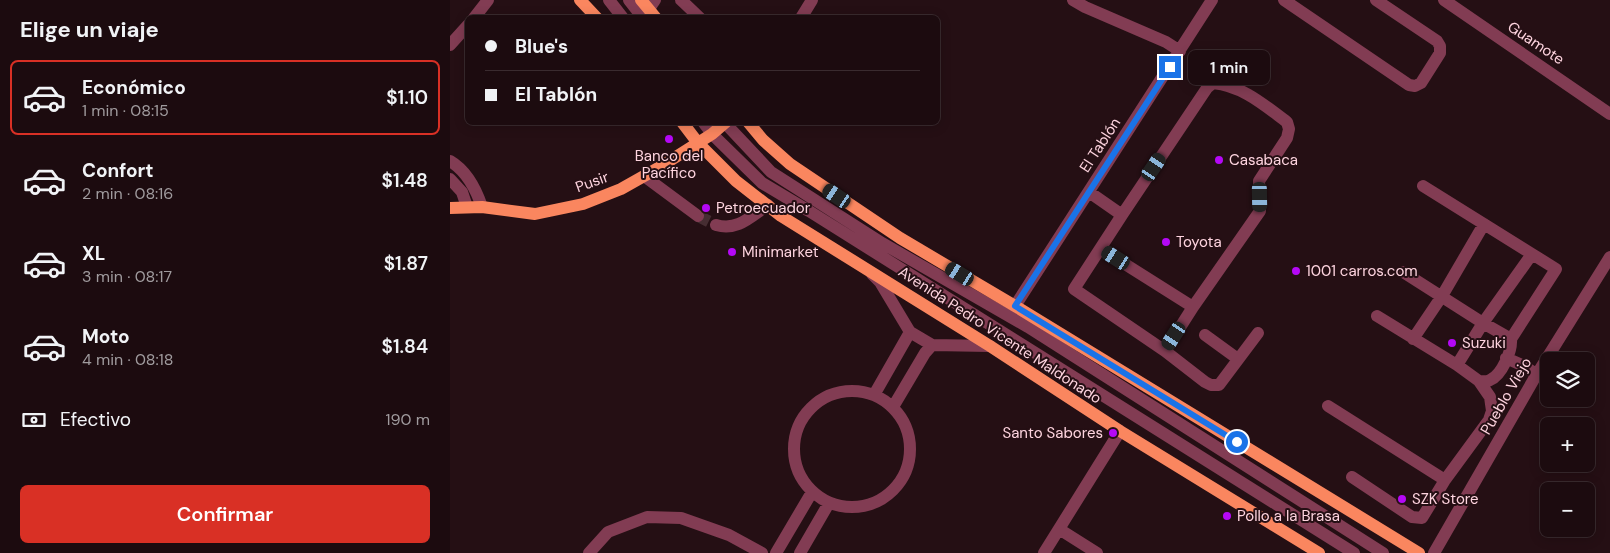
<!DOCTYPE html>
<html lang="es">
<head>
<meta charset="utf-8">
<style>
	:root { --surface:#1c0b0f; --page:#29191d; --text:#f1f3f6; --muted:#a09b9e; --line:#3a2b2f; --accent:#d93025 }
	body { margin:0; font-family:"DM Sans",sans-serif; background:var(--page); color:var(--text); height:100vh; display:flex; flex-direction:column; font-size:19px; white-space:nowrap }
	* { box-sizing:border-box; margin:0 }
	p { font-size:16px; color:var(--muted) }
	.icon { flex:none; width:28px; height:28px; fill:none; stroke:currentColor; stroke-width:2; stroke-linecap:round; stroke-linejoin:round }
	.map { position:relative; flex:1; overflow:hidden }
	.panel { display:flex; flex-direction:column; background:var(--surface); width:450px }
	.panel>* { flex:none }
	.guide { position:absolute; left:15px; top:15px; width:475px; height:110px; border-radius:8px; box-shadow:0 2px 12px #0003,0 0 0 1px var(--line); display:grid; align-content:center; height:110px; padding:0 20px; background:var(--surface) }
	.fabs { position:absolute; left:1090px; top:352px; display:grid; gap:10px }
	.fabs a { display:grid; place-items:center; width:55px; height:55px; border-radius:8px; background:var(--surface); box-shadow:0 2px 12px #0003,0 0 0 1px var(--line); font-size:25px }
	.end { position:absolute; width:22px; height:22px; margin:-11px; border:6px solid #1a73e8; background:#fff; box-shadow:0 0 0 2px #fff }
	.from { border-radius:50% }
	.bubble { position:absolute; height:35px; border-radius:8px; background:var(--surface); box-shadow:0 2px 12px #0003,0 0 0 1px var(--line); font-size:16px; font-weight:600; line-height:35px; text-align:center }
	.car { position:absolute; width:15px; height:30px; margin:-15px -8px; border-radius:6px; box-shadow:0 0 4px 1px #0007; background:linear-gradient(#222 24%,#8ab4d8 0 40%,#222 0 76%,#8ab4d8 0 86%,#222 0) }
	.guide b { display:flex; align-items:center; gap:18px; height:48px; font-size:19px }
	.guide b+b { border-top:1px solid var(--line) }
	.guide i { width:12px; height:12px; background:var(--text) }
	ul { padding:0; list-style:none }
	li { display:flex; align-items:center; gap:15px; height:75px; margin:0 10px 8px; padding:0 10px; border:2px solid transparent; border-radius:8px }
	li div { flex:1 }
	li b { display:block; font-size:19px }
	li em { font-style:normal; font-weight:600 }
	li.selected { border-color:var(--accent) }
	li>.icon { width:45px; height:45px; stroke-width:1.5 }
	h2 { padding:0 20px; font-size:22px; line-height:60px }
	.pay { display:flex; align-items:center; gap:12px; height:55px; padding:0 20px; font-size:19px }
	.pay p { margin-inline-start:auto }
	.button { display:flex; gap:10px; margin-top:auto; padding:10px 20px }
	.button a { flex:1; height:58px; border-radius:8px; background:var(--accent); color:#fff; font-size:20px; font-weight:600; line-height:58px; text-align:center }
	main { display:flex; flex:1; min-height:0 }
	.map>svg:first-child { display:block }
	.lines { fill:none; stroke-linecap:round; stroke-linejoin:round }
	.minor-tunnel { stroke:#462d32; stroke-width:12; stroke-dasharray:12 6; stroke-linecap:butt }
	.minor { stroke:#823c53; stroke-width:12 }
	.major { stroke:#fa865f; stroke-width:12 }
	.route { stroke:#1a73e8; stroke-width:6 }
	.poi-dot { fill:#b508f6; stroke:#250f14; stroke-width:2 }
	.labels { text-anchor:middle; stroke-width:4; stroke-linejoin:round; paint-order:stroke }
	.street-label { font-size:15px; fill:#fed4df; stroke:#250f14 }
	.poi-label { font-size:15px; fill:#fed4df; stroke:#250f14; text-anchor:start }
</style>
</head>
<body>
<main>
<section class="panel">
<h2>Elige un viaje</h2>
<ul>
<li class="selected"><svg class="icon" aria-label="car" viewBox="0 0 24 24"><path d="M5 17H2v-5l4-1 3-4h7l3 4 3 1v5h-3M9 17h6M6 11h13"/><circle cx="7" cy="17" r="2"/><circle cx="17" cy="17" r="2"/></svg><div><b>Económico</b><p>1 min · 08:15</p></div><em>$1.10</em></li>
<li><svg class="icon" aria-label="car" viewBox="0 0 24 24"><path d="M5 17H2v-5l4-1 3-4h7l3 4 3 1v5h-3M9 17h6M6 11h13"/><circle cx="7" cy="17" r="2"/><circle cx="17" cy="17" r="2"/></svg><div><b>Confort</b><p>2 min · 08:16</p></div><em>$1.48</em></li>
<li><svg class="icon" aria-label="car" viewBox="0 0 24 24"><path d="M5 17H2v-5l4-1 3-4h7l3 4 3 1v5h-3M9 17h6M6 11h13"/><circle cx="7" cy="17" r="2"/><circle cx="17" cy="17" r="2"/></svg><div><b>XL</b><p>3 min · 08:17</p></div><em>$1.87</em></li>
<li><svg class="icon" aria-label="car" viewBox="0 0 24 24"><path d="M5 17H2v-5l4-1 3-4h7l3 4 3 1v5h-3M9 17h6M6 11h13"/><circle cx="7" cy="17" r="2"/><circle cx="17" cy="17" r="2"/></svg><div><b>Moto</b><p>4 min · 08:18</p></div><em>$1.84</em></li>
</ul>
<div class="pay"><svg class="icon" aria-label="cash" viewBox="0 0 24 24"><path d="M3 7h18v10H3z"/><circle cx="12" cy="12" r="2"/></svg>Efectivo<p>190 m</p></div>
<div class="button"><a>Confirmar</a></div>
</section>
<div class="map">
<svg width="1160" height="553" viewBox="0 0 1160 553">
	<rect width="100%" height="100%" fill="#250f14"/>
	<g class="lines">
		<path class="minor-tunnel" d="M248,216L266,225"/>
		<path class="minor" d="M159,0L173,18
			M179,0L193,18
			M231,0L250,18
			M623,0L635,7L716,42L730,51
			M834,0L959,85L965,86L971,83L990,53V46L987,41L926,0
			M994,0L1160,114
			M199,9L205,0
			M24,18L38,0
			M351,18L362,0
			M0,45L18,25
			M253,122L262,134L312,183L359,211L904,553
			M274,122L321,172L432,243L578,327L933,553
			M0,161C17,171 26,189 32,207
			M194,176L248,216
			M0,179L12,192L17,207
			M973,186L1082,254
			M639,192L672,215L624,289L715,351L755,382L761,385H769L808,333
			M266,225C288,231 300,217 318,205
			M651,249L743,307L810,211L809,181L837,138L839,129L837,122C814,105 793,86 763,83L757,88L672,215
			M953,272L1033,323L1061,339
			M422,274L430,282L460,332L424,395
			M565,306L762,0
			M460,332L482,345
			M755,335L788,359
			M963,339L992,296L1034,224
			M715,351L743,307
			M1056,358L1074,366L1087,375
			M1007,365L1033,323L1082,254L1106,269L1061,339C1062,351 1052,375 1040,380C1037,382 1032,381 1029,381
			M344 449a58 58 0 1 1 116 0a58 58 0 1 1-116 0Z
			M878,406L995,480
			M443,407L475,353L482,345L540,346
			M902,477L962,517L972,518L995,480L1039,420L1042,411L1040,397L1029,381L1007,365L927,316
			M609,529L647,553
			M139,553L158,532L197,517L231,518L279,535L312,553
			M326,553L362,492
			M350,553L379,503
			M594,553L670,431
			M984,553L1084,379L1160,257"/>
		<path class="major" d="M130,0L147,18
			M191,0L206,18
			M232,122L248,143L286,181L331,216L540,346L670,431L869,553
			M298,122L313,140L340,164L450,238L565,306L969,553
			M0,208L32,207L85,214L133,204L171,189L210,167L262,134L276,122"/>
	</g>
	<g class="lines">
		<path class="route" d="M720,67L565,306L787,442"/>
	</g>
	<g class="poi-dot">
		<circle cx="219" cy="139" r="5"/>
		<circle cx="769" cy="160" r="5"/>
		<circle cx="256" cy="208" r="5"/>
		<circle cx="716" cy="242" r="5"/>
		<circle cx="282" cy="252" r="5"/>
		<circle cx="846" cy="271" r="5"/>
		<circle cx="1002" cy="343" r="5"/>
		<circle cx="663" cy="433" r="5"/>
		<circle cx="952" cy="499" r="5"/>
		<circle cx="777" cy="516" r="5"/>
	</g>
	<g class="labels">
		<g class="street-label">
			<text transform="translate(1086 43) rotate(34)" y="5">Guamote</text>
			<text transform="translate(650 145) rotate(-57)" y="5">El Tablón</text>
			<text transform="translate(142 182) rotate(-20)" y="5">Pusir</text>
			<text transform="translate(550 335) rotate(33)" y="5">Avenida Pedro Vicente Maldonado</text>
			<text transform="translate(1056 396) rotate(-60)" y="5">Pueblo Viejo</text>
		</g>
		<g class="poi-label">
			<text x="219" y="161" text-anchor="middle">Banco del<tspan x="219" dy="17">Pacífico</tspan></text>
			<text x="779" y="165">Casabaca</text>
			<text x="266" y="213">Petroecuador</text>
			<text x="726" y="247">Toyota</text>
			<text x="292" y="257">Minimarket</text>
			<text x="856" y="276">1001 carros.com</text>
			<text x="1012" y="348">Suzuki</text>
			<text x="653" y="438" text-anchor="end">Santo Sabores</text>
			<text x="962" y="504">SZK Store</text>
			<text x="787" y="521">Pollo a la Brasa</text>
		</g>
	</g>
</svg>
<div class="fabs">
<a><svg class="icon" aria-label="layers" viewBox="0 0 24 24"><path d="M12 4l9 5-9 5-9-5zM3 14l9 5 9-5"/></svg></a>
<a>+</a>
<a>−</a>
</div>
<i class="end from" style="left:787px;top:442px"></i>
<i class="end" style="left:720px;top:67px"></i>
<div class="bubble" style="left:738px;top:50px;width:82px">1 min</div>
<i class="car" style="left:704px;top:167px;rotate:34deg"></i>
<i class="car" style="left:387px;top:196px;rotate:304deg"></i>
<i class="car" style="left:810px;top:197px;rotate:179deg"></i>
<i class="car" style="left:666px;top:258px;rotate:302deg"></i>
<i class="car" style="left:510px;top:274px;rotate:301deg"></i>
<i class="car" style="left:724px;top:336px;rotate:213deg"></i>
<div class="guide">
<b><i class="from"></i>Blue's</b>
<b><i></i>El Tablón</b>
</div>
</div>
</main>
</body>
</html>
